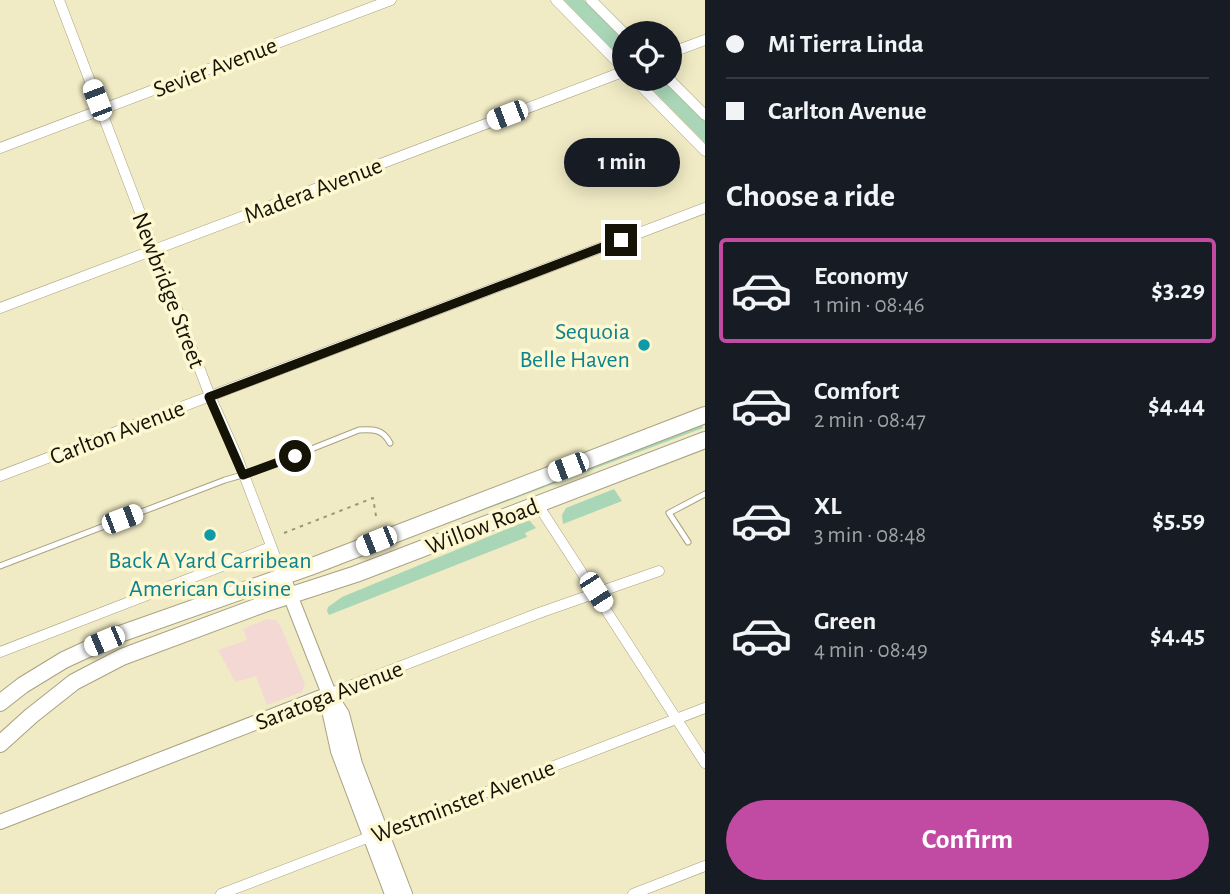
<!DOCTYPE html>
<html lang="en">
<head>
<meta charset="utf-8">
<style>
	:root { --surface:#171b24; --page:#20242c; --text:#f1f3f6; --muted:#9ea1a6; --line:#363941; --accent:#c14ba2 }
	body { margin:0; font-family:"Alegreya Sans",sans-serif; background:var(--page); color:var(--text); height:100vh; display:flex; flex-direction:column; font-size:26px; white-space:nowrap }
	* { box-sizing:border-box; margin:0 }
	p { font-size:23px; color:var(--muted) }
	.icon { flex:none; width:38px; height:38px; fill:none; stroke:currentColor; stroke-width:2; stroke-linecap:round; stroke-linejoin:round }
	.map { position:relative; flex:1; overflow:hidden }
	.side { display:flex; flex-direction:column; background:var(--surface); width:525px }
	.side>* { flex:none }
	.guide { display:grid; align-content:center; height:154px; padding:0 21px; background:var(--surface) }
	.buttons { position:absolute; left:612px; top:21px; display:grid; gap:14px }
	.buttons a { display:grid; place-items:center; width:70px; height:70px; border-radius:50%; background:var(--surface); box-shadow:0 4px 18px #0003; font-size:35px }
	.end { position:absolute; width:32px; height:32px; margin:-16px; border:9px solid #151206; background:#fff; box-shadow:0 0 0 4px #fff }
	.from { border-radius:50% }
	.bubble { position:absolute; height:49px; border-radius:24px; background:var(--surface); box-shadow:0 4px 18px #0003; font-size:23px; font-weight:700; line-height:49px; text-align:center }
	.car { position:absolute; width:21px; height:42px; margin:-21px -10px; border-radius:9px; box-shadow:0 0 5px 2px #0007; background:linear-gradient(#fff 24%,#345 0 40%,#fff 0 76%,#345 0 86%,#fff 0) }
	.guide b { display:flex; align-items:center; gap:24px; height:66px; font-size:26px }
	.guide b+b { border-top:2px solid var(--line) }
	.guide i { width:18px; height:18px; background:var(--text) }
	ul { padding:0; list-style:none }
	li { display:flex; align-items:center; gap:21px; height:105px; margin:0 14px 10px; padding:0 7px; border:4px solid transparent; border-radius:7px }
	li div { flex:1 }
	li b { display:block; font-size:26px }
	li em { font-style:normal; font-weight:700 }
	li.selected { border-color:var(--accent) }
	li>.icon { width:63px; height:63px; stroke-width:1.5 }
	h2 { padding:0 21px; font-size:32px; line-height:84px }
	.primary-button { display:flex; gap:14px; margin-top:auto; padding:14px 21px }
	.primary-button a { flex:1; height:80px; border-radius:42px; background:var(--accent); color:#fff; font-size:28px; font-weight:700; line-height:80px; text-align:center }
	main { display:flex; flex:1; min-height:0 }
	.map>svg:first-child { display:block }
	.commercial { fill:#f3d8d4 }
	.green { fill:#a8d6b7 }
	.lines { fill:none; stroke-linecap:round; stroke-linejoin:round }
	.lane-casing { stroke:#a8a27f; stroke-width:7 }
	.street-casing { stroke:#a8a27f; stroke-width:11 }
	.secondary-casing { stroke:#a8a27f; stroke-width:16 }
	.primary-casing { stroke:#a8a27f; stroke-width:18 }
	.path { stroke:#9b977b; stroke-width:2; stroke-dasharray:3.5 5; stroke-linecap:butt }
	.lane { stroke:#fff; stroke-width:5 }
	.street { stroke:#fff; stroke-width:10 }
	.secondary { stroke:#fff; stroke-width:14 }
	.primary { stroke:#fff; stroke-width:16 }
	.route { stroke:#151206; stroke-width:9 }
	.culture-dot { fill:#0f9aa8; stroke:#fef8d2; stroke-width:2.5 }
	.labels { text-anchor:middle; stroke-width:7; stroke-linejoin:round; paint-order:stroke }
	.street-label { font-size:24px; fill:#151206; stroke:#fef8d2 }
	.culture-label { font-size:24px; fill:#0d838f; stroke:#fef8d2; text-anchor:end }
</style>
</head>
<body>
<main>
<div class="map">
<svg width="705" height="894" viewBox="0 0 705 894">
	<rect width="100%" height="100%" fill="#f1ebc5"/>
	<path class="commercial" d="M267,619L276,620L280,625L305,684L302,692L267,705L256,676L235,682L218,650L247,640L243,629Z"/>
	<path class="green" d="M564,0H584L625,41V60H623Z
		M642,79H663L705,121V143Z
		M701,421L703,428L441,526L440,523Z
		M614,489L622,501L563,524L562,515L566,508Z
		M529,520L536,528L525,533L527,537L329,615L327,611L328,607L342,597Z"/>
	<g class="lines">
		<defs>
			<path id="lane" d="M688,542L669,513L705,494
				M0,566L225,480L256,471L359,430C373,429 383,429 390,443"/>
			<path id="street" d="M59,0L210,396L236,454L283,577
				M556,0L625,70
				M591,0L625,34
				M670,53L705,40
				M634,79L705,151
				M669,79L705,115
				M0,148L391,0
				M0,308C209,230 416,150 625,71
				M0,476L705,208
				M538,505L705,763
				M0,652L271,547
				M329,694L539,613L659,571
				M221,894L705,708
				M633,894L705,866"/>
			<path id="secondary" d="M283,577L329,694L342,714L355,764L405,894
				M329,694V710L338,751L392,894
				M0,822L329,694"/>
			<path id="primary" d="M0,703L23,685L64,660L120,634L310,567L705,415
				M0,744L31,716L74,682L122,657L264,604L356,574L705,440"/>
		</defs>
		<use href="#lane" class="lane-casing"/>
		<use href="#street" class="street-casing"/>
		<use href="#secondary" class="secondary-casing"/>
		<use href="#primary" class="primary-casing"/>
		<path class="path" d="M284,533L373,498L376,516"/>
		<use href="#lane" class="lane"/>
		<use href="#street" class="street"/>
		<use href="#secondary" class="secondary"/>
		<use href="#primary" class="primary"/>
	</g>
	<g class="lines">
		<path class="route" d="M295,456L243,475L209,397L621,240"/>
	</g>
	<g class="culture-dot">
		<circle cx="644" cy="345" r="7"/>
		<circle cx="210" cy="535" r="7"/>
	</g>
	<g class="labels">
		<g class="street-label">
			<text transform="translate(215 67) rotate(-21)" y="8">Sevier Avenue</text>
			<text transform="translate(313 190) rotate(-21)" y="8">Madera Avenue</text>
			<text transform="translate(169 290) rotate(69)" y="8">Newbridge Street</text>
			<text transform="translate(117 432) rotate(-21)" y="8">Carlton Avenue</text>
			<text transform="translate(482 526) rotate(-21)" y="8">Willow Road</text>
			<text transform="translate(329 695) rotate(-21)" y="8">Saratoga Avenue</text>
			<text transform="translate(463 801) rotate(-21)" y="8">Westminster Avenue</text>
		</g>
		<g class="culture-label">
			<text x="630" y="339">Sequoia<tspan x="630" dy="28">Belle Haven</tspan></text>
			<text x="210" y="568" text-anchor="middle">Back A Yard Carribean<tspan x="210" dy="28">American Cuisine</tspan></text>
		</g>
	</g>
</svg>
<div class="buttons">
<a><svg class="icon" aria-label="locate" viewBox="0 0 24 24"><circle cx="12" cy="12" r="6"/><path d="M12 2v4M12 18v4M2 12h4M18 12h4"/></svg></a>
</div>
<i class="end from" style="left:295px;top:456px"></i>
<i class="end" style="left:621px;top:240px"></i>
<div class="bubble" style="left:564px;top:138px;width:116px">1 min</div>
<i class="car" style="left:97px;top:100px;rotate:339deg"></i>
<i class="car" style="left:507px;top:115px;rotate:249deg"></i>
<i class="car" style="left:568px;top:467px;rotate:249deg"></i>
<i class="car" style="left:122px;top:519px;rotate:69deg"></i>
<i class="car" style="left:376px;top:541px;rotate:248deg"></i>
<i class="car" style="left:596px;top:592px;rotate:147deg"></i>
<i class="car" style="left:104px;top:641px;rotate:247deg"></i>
</div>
<section class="side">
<div class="guide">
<b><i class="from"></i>Mi Tierra Linda</b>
<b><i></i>Carlton Avenue</b>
</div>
<h2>Choose a ride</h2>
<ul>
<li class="selected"><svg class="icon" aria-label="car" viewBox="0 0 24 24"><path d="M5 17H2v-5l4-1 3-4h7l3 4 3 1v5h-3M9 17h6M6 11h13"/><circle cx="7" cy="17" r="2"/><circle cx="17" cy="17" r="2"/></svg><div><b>Economy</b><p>1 min · 08:46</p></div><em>$3.29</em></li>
<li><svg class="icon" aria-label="car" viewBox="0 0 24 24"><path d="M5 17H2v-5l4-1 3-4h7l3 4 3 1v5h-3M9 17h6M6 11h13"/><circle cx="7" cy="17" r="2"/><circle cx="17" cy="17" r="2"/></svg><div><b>Comfort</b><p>2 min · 08:47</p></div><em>$4.44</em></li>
<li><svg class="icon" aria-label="car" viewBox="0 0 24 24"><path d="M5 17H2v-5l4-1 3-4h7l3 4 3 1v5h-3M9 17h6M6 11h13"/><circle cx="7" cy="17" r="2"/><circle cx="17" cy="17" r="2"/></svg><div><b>XL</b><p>3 min · 08:48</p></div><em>$5.59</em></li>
<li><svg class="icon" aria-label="car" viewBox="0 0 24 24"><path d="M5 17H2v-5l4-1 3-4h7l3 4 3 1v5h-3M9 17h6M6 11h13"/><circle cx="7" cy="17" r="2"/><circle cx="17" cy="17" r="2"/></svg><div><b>Green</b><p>4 min · 08:49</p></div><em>$4.45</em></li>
</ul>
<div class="primary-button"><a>Confirm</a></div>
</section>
</main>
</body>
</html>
